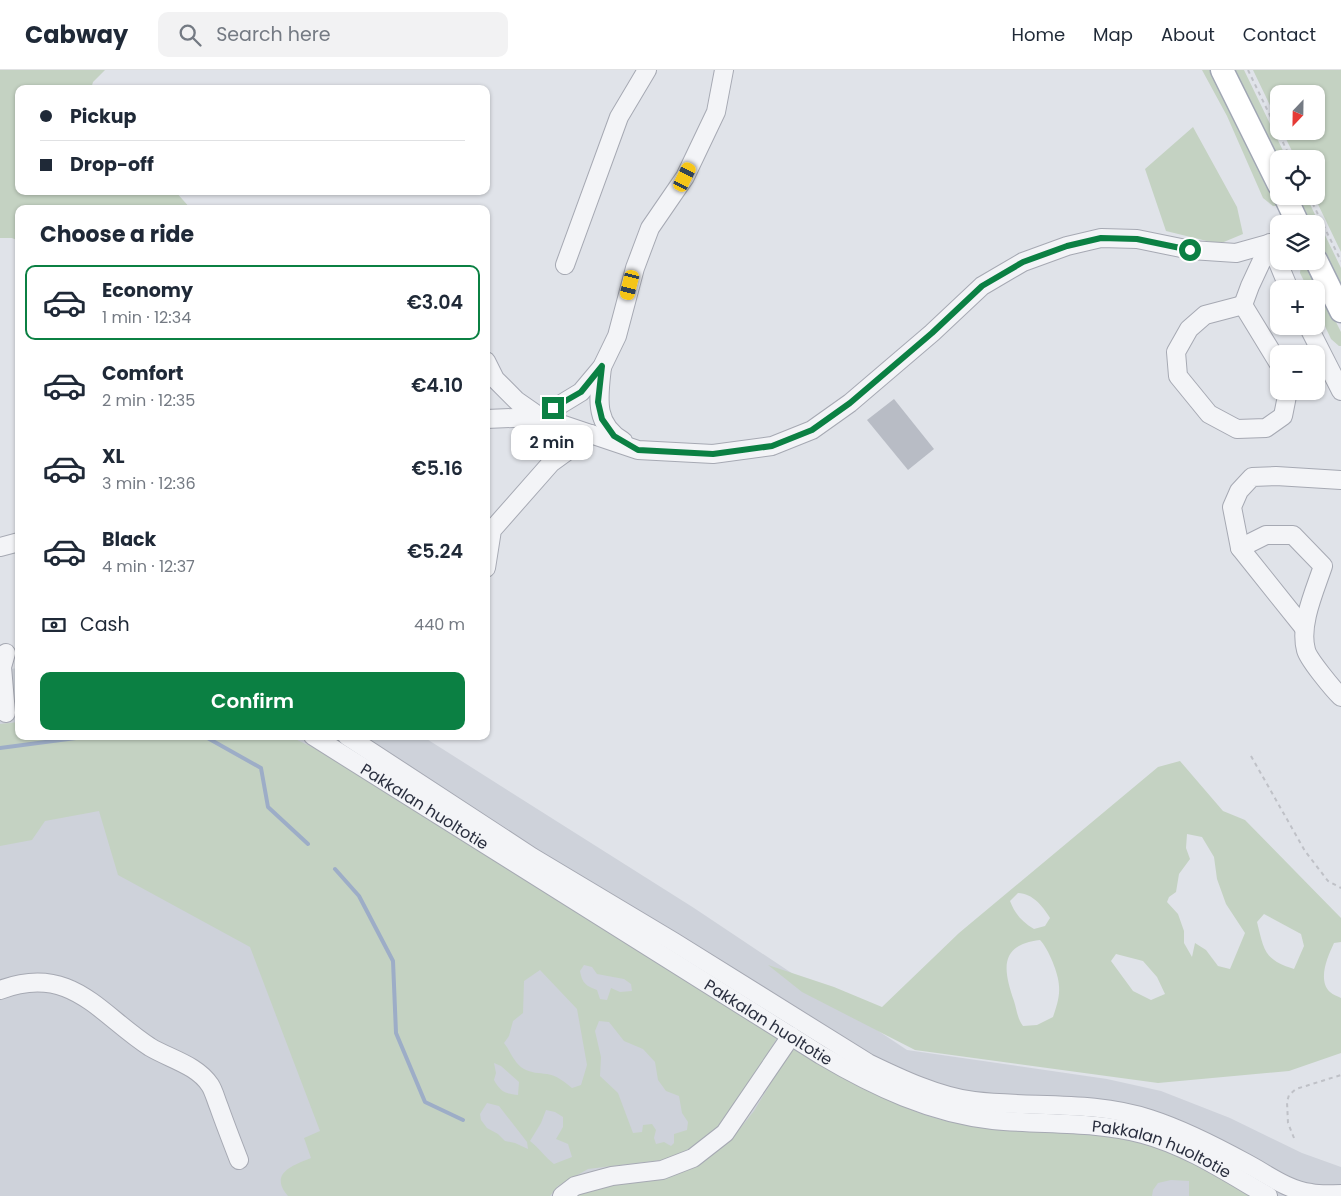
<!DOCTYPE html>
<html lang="en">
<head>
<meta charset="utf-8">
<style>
	:root { --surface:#fff; --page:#f2f2f3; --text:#1f2937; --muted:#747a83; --line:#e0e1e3; --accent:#0b8043 }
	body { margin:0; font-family:Poppins,sans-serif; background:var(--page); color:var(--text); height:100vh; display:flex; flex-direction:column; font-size:19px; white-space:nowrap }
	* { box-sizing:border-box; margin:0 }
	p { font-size:16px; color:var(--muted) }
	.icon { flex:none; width:28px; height:28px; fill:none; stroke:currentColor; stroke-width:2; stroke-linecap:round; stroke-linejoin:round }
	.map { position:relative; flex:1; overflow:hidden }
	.drawer { position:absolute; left:15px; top:135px; width:475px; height:535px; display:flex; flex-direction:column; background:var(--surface); border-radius:10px; box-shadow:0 1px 4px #0004 }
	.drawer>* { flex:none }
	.hud { position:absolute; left:15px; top:15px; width:475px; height:110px; border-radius:10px; box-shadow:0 1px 4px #0004; display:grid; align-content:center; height:110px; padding:0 25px; background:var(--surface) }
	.needle { width:32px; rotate:202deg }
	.buttons { position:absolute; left:1270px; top:15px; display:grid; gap:10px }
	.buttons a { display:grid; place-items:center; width:55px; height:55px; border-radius:10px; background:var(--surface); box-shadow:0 1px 4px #0004; font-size:25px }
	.end { position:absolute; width:22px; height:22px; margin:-11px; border:6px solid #0b8043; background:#fff; box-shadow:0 0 0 2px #fff }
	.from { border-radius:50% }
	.bubble { position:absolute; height:35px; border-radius:10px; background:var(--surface); box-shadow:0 1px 4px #0004; font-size:16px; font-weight:600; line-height:35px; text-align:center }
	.car { position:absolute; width:15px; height:30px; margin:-15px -8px; border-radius:6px; box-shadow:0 0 4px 1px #0007; background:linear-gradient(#f5c518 24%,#345 0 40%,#f5c518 0 76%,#345 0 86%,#f5c518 0) }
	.hud b { display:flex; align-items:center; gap:18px; height:48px; font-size:19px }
	.hud b+b { border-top:1px solid var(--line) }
	.hud i { width:12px; height:12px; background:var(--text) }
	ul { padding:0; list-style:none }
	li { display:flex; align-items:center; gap:15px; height:75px; margin:0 10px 8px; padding:0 15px; border:2px solid transparent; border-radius:10px }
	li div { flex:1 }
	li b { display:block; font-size:19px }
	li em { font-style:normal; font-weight:600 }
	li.active { border-color:var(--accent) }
	li>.icon { width:45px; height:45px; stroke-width:1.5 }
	h2 { padding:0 25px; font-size:22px; line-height:60px }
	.pay { display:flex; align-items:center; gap:12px; height:55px; padding:0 25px; font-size:19px }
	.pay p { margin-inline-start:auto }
	.action { display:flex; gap:10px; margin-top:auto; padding:10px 25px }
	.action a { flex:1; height:58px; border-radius:10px; background:var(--accent); color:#fff; font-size:20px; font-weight:600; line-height:58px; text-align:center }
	header { display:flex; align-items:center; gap:30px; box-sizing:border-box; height:70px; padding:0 25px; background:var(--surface); border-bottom:1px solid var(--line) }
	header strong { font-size:24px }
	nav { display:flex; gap:28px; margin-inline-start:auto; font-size:18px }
	.search { width:350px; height:45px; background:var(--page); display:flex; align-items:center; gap:12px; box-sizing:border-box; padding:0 18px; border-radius:10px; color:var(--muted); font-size:19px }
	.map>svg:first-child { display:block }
	.built { fill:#ced2da }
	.green { fill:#c4d2c2; fill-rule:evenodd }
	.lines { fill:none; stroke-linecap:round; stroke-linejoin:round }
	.stream { stroke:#9dadc7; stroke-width:4 }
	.building { fill:#b8bcc5 }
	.minor-casing { stroke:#a6a9b3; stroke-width:20 }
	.major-casing { stroke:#a0a6b4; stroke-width:25 }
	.path { stroke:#bfc1c7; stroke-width:2; stroke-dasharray:4 4; stroke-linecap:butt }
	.minor { stroke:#f3f4f7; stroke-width:18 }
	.major { stroke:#fff; stroke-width:22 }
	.route { stroke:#0b8043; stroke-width:6 }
	.labels { text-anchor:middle; stroke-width:4.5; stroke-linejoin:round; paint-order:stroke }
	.street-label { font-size:16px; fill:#2a2f3f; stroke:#f0f2f6 }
</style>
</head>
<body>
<header>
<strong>Cabway</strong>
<div class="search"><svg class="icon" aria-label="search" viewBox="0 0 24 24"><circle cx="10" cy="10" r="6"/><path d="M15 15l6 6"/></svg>Search here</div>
<nav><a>Home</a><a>Map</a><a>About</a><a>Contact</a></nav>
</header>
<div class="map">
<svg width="1341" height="1126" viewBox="0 0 1341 1126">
	<rect width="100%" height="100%" fill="#e0e3e9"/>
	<path class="built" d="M19,598V666H422L694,838L907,980L1107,1009L1161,1021L1230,1048L1302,1083L1341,1097V1126H0V600Z"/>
	<path class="green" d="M0,0H105L93,12L91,19H19V121H175L191,139H19V171L12,168H0Z
		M1202,0H1213L1277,128L1276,136H1273L1263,128L1227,46Z
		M1231,0H1244L1287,89H1279V94Z
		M1253,0H1341V182L1314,126H1316V89H1296L1282,61H1316V24H1279V54Z
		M1193,57L1237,137L1243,164L1219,174L1166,161L1145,99Z
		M1295,126H1306L1341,198V220L1316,169V154H1309Z
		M1301,193L1310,200L1341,262V276H1339L1331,269L1316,237V219H1308L1300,203Z
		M19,652V666H289L320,681L777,968L732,1044L703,1071L670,1089L588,1099L558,1116L550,1126H288C268,1103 294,1095 311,1088L304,1068L320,1061L250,877L118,805L99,741L45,751L32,770L0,776V654ZM584,895L592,897L597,904L624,909L631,914L632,921L620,922L611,918L607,930L600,929L597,920C586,916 582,913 580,901ZM540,900L577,939L587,995L581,1015L572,1018C565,1012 556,1005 547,1004C539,1003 531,1003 524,999C514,993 511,982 504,973L509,966L513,951L523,943L524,911ZM599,951L609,952L624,971L643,979L655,992L658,1010L666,1021L679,1026L682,1043L688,1052L687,1060L674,1064V1073L671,1076L664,1072L656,1074L654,1068L656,1060L652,1054L643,1055L642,1062L633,1063L618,1023L600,1006L601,987L595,961ZM494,993L501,996L519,1012L518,1025C505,1024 500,1021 494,1010L496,1003ZM487,1033L499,1036L527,1072L528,1079L515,1073L505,1071L498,1064L487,1058L481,1050L480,1044ZM546,1040L555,1042L563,1047V1057L556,1069L568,1074L572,1087L554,1094C545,1087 539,1078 530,1071L541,1053Z
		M1180,691L1223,741L1245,750L1341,848V872L1334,873C1328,886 1317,910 1330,922C1333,925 1338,926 1341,928V983L1289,1001L1158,1013L915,980L802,922L768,895L834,917L882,937L959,863L1158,697ZM1187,764L1202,767L1214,787L1217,809L1226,834L1245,863L1230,899L1218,896L1206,880L1195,873L1192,887L1184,873V861L1178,844L1167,832L1169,827L1176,822L1179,804L1190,789L1186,778ZM1018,823C1033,824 1042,835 1050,848L1045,856L1034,859C1022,852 1015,844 1010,831ZM1264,844L1301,864L1304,876L1294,899C1264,890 1264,880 1257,852ZM1040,870C1048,878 1059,904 1059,916C1060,927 1056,938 1053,947L1037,955L1023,956C1017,948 1017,940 1014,931C1003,899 999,875 1040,870ZM1116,884L1143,891L1157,907L1165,924L1151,930L1133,921L1111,891Z
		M793,976C839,1004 886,1034 938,1049C981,1060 1026,1060 1070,1062C1092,1063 1117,1063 1138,1069C1179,1081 1217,1105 1254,1126H1189V1111L1171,1110L1158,1113L1153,1120L1152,1126H575L584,1119L733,1067L754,1041Z"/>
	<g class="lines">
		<path class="stream" d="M204,666L261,698L268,737L308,774
			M0,678L91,666
			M335,799L359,826L393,891L396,963L425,1032L463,1050"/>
	</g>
	<path class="building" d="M894,329L934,379L908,400L867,350Z"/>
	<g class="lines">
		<defs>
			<g id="minor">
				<path d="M565,195L619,47L647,0"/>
				<path d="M1243,235L1205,245L1189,259L1176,282L1178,306L1209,344L1237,359L1266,358L1283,346L1288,321"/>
				<path d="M1243,235L1250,216L1270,173L1289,219"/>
				<path d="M1243,235L1279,294"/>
				<path d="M1308,256L1341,321"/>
				<path d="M486,291L495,309L517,331L540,347L638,380L713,384L772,376L812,360L850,333L932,263L982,216L1023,192L1067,176L1101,168L1137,169L1191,180L1236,183L1279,171"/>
				<path d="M602,297C599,326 593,354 623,371"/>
				<path d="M486,349L540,347L581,322L602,297L617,266L635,198L650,158L685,107L716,42L724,0"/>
				<path d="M0,477L19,472"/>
				<path d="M1240,478L1266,465H1293L1323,496C1315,520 1299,555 1306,580C1308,589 1333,619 1341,627"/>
				<path d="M486,498L492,460L551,393L591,364"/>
				<path d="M1304,558L1240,478L1232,437L1239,421L1252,407L1276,406L1341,410"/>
				<path d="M6,643L2,597L6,583"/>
				<path id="s1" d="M313,666L821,985C875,1017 931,1043 993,1050C1043,1055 1094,1051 1143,1064C1188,1076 1228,1103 1268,1126"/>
				<path d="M347,666L532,787L674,872L868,993C899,1008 939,1027 974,1031C1033,1038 1093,1030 1150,1049C1184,1060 1215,1076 1246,1093C1267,1104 1287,1120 1311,1123C1321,1125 1331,1124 1341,1124"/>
				<path d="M0,920C71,893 99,944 150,977C170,989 197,995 210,1015C214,1021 216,1030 219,1037C225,1054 232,1072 239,1090"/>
				<path d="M562,1126L575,1116L612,1106L662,1100L693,1088L725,1063L791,966"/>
			</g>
			<path id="major" d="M1222,0L1279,115
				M1285,126L1298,154
				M1316,190L1341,241"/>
		</defs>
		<use href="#minor" class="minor-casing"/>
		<use href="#major" class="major-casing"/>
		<path class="path" d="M1248,0L1291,89
			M1309,126L1341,191
			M1251,686L1305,781L1328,811L1341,818
			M1294,1068L1288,1053L1287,1032L1289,1025L1296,1019L1341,1005"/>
		<use href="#minor" class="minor"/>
		<use href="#major" class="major"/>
	</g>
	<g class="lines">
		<path class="route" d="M553,338L581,322L602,296L598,332L602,349L614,366L638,380L713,384L772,376L812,360L850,333L932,263L982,216L1023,192L1067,176L1101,168L1137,169L1190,180"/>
	</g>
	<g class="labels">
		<g class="street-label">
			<text dy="6" stroke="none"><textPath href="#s1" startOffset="132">Pakkalan huoltotie</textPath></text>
			<text dy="6" stroke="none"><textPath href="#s1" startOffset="538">Pakkalan huoltotie</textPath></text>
			<text dy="6" stroke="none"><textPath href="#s1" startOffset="958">Pakkalan huoltotie</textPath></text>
		</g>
	</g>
</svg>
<div class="buttons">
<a><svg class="needle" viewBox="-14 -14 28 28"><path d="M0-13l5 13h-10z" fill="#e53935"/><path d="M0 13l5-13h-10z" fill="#747a83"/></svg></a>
<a><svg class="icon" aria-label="locate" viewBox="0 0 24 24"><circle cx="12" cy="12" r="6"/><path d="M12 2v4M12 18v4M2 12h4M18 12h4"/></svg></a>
<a><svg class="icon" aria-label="layers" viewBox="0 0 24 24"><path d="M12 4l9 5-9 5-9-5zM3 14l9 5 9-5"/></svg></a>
<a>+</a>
<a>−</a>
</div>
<i class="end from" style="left:1190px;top:180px"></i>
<i class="end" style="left:553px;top:338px"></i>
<div class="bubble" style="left:511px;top:355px;width:82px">2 min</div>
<i class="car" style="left:685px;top:107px;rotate:26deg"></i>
<i class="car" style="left:630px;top:215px;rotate:194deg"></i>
<div class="hud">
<b><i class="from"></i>Pickup</b>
<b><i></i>Drop-off</b>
</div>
<section class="drawer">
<h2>Choose a ride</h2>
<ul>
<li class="active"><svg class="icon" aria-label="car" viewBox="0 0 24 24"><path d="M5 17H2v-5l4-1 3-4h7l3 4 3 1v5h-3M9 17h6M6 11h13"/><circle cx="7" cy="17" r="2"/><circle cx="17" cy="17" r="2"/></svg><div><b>Economy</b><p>1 min · 12:34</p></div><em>€3.04</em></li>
<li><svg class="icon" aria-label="car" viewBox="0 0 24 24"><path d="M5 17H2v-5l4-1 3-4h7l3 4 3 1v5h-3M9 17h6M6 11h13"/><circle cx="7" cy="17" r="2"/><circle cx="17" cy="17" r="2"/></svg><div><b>Comfort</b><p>2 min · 12:35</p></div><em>€4.10</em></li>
<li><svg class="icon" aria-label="car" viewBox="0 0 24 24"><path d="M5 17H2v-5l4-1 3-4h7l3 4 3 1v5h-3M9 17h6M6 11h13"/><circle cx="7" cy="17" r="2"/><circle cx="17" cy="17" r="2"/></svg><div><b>XL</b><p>3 min · 12:36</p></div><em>€5.16</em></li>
<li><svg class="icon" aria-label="car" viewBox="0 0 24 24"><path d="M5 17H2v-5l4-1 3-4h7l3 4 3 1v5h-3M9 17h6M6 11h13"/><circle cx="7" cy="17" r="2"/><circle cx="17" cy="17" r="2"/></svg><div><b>Black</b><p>4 min · 12:37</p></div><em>€5.24</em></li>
</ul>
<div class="pay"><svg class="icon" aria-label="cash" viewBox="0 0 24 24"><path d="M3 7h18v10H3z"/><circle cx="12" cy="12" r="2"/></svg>Cash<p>440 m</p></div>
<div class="action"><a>Confirm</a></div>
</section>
</div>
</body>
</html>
